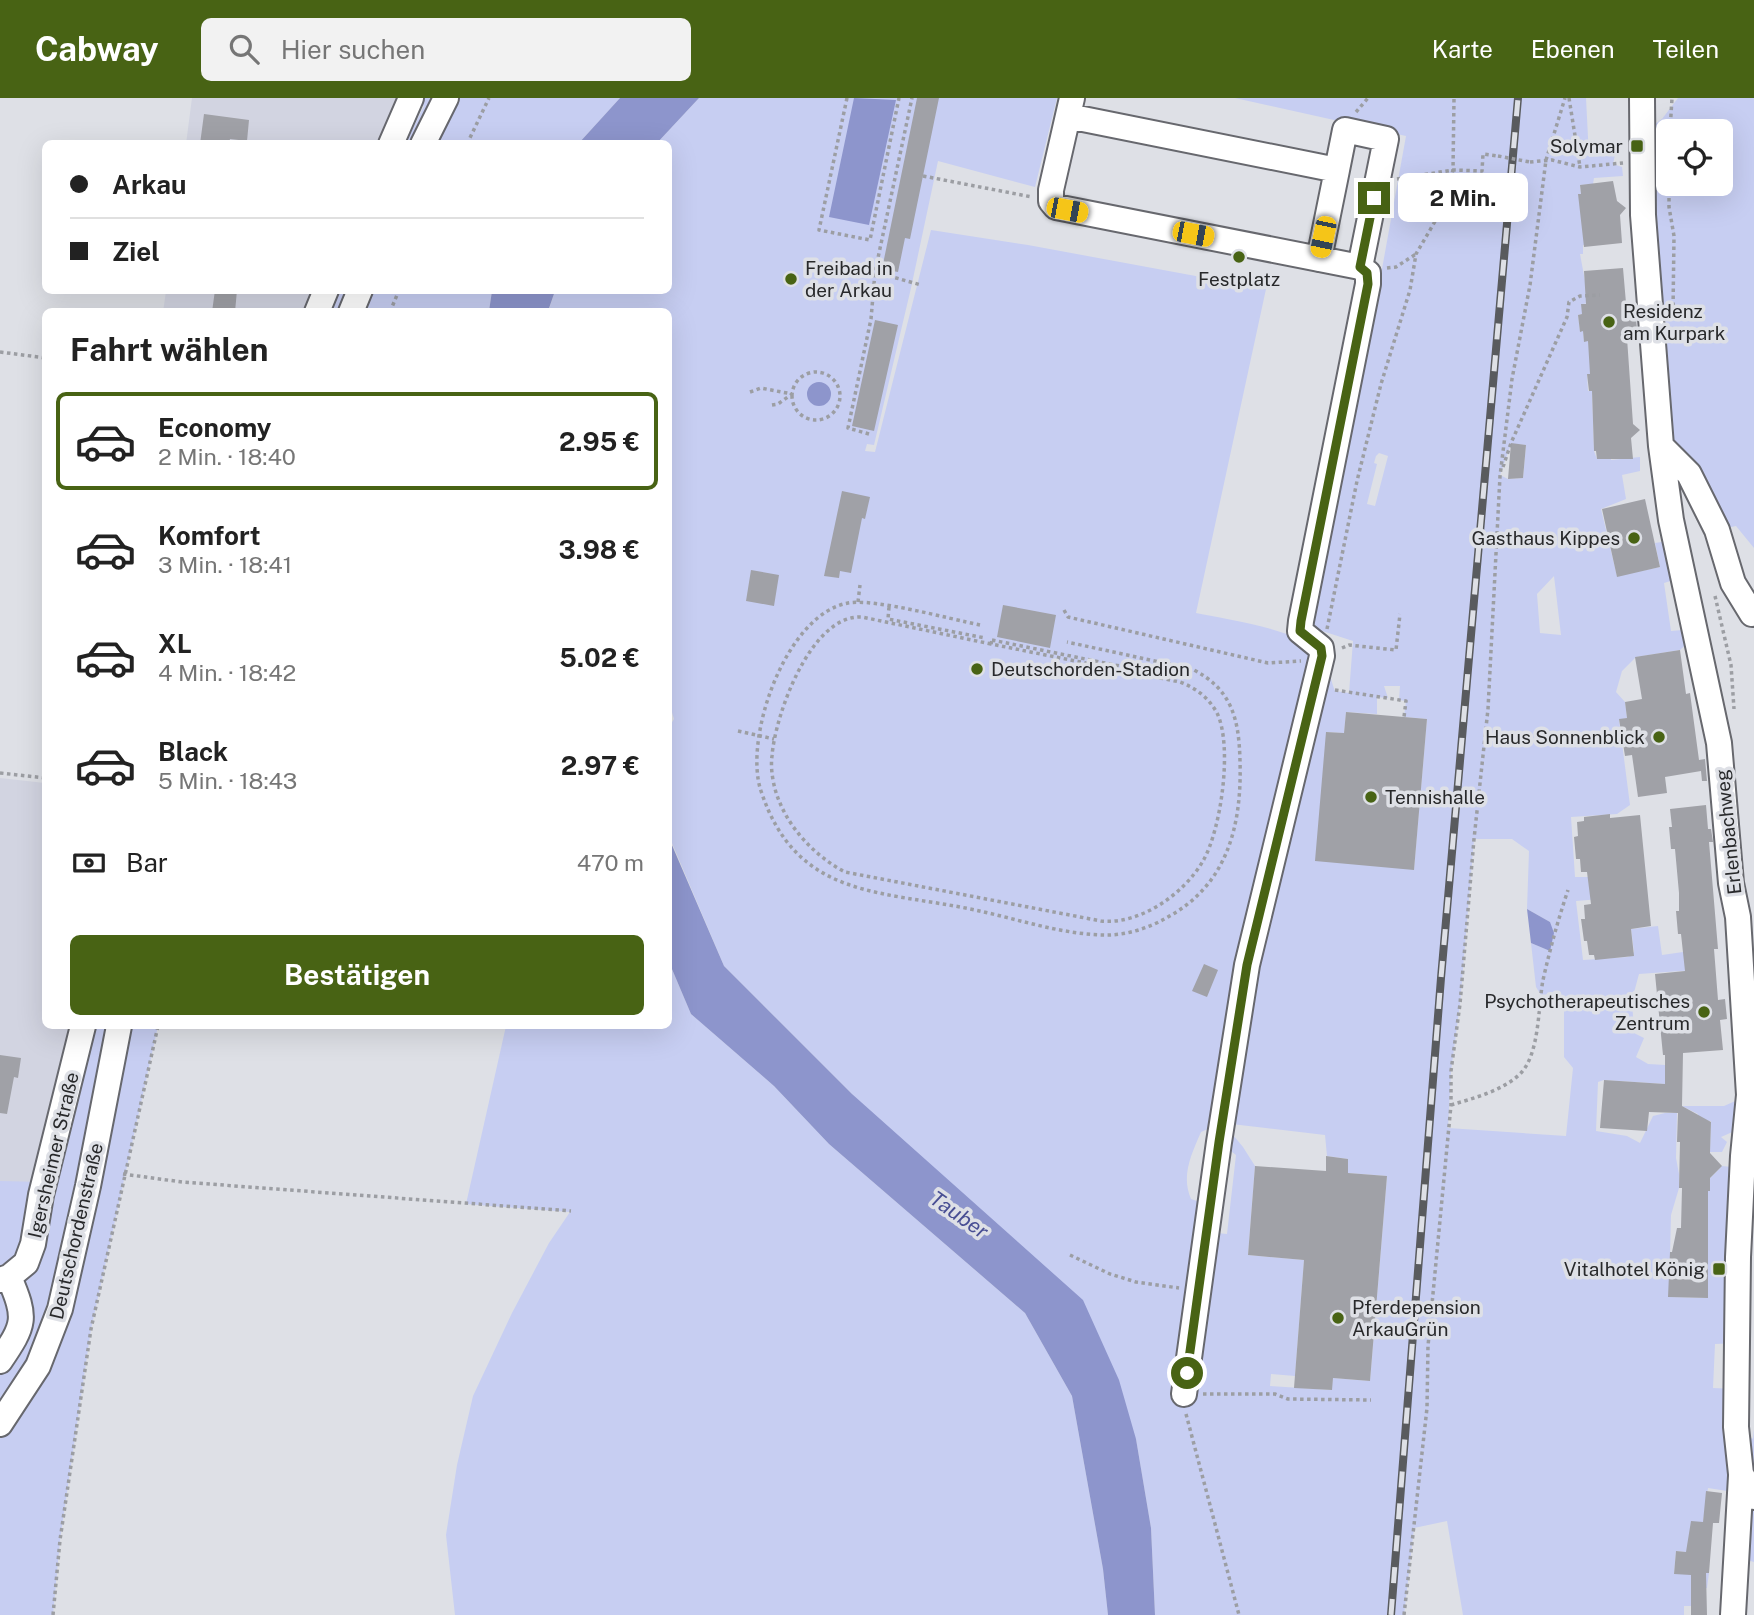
<!DOCTYPE html>
<html lang="de">
<head>
<meta charset="utf-8">
<style>
	:root { --surface:#fff; --page:#f2f2f2; --text:#222; --muted:#767676; --line:#e0e0e0; --accent:#486314 }
	body { margin:0; font-family:"Public Sans",sans-serif; background:var(--page); color:var(--text); height:100vh; display:flex; flex-direction:column; font-size:26px; white-space:nowrap }
	* { box-sizing:border-box; margin:0 }
	p { font-size:23px; color:var(--muted) }
	.icon { flex:none; width:38px; height:38px; fill:none; stroke:currentColor; stroke-width:2; stroke-linecap:round; stroke-linejoin:round }
	.map { position:relative; flex:1; overflow:hidden }
	.details { position:absolute; left:42px; top:210px; width:630px; height:721px; display:flex; flex-direction:column; background:var(--surface); border-radius:10px; box-shadow:0 7px 28px #0002 }
	.details>* { flex:none }
	.top-card { position:absolute; left:42px; top:42px; width:630px; height:154px; border-radius:10px; box-shadow:0 7px 28px #0002; display:grid; align-content:center; height:154px; padding:0 28px; background:var(--surface) }
	.tools { position:absolute; left:1656px; top:21px; display:grid; gap:14px }
	.tools a { display:grid; place-items:center; width:77px; height:77px; border-radius:10px; background:var(--surface); box-shadow:0 7px 28px #0002; font-size:35px }
	.end { position:absolute; width:32px; height:32px; margin:-16px; border:9px solid #486314; background:#fff; box-shadow:0 0 0 4px #fff }
	.from { border-radius:50% }
	.bubble { position:absolute; height:49px; border-radius:10px; background:var(--surface); box-shadow:0 7px 28px #0002; font-size:23px; font-weight:700; line-height:49px; text-align:center }
	.car { position:absolute; width:21px; height:42px; margin:-21px -10px; border-radius:9px; box-shadow:0 0 5px 2px #0007; background:linear-gradient(#f5c518 24%,#345 0 40%,#f5c518 0 76%,#345 0 86%,#f5c518 0) }
	.top-card b { display:flex; align-items:center; gap:24px; height:66px; font-size:26px }
	.top-card b+b { border-top:2px solid var(--line) }
	.top-card i { width:18px; height:18px; background:var(--text) }
	ul { padding:0; list-style:none }
	li { display:flex; align-items:center; gap:21px; height:98px; margin:0 14px 10px; padding:0 14px; border:4px solid transparent; border-radius:10px }
	li div { flex:1 }
	li b { display:block; font-size:26px }
	li em { font-style:normal; font-weight:700 }
	li.on { border-color:var(--accent) }
	li>.icon { width:63px; height:63px; stroke-width:1.5 }
	h2 { padding:0 28px; font-size:32px; line-height:84px }
	.pay { display:flex; align-items:center; gap:18px; height:77px; padding:0 28px; font-size:26px }
	.pay p { margin-inline-start:auto }
	.cta { display:flex; gap:14px; margin-top:auto; padding:14px 28px }
	.cta a { flex:1; height:80px; border-radius:10px; background:var(--accent); color:#fff; font-size:28px; font-weight:700; line-height:80px; text-align:center }
	header { display:flex; align-items:center; gap:42px; box-sizing:border-box; height:98px; padding:0 35px; background:var(--accent); color:#fff }
	header strong { font-size:33px }
	nav { display:flex; gap:38px; margin-inline-start:auto; font-size:24px }
	.search { width:490px; height:63px; background:var(--page); display:flex; align-items:center; gap:18px; box-sizing:border-box; padding:0 24px; border-radius:10px; color:var(--muted); font-size:26px }
	.map>svg:first-child { display:block }
	.built { fill:#d2d4e1 }
	.green { fill:#c7cef2; fill-rule:evenodd }
	.water { fill:#8d95cc }
	.building { fill:#a0a1a7 }
	.lines { fill:none; stroke-linecap:round; stroke-linejoin:round }
	.minor-casing { stroke:#67686e; stroke-width:28 }
	.path { stroke:#9c9ea3; stroke-width:3.5; stroke-dasharray:3.5 3.5; stroke-linecap:butt }
	.minor { stroke:#fff; stroke-width:24 }
	.rail-casing { stroke:#595b5e; stroke-width:8 }
	.rail { stroke:#dee0e6; stroke-width:5; stroke-dasharray:16; stroke-linecap:butt }
	.path-bridge { stroke:#9c9ea3; stroke-width:3.5; stroke-dasharray:3.5 3.5; stroke-linecap:butt }
	.route { stroke:#486314; stroke-width:9 }
	.poi-dot { fill:#486314; stroke:#dee0e6; stroke-width:2.5 }
	.labels { text-anchor:middle; stroke-width:7; stroke-linejoin:round; paint-order:stroke }
	.poi-label { font-size:19px; fill:#28292b; stroke:#dee0e6; text-anchor:end }
	.street-label { font-size:19px; fill:#28292b; stroke:#dee0e6 }
	.water-label { font-size:21px; font-style:italic; fill:#494f94; stroke:#dee0e6 }
</style>
</head>
<body>
<header>
<strong>Cabway</strong>
<div class="search"><svg class="icon" aria-label="search" viewBox="0 0 24 24"><circle cx="10" cy="10" r="6"/><path d="M15 15l6 6"/></svg>Hier suchen</div>
<nav><a>Karte</a><a>Ebenen</a><a>Teilen</a></nav>
</header>
<div class="map">
<svg width="1754" height="1517" viewBox="0 0 1754 1517">
	<rect width="100%" height="100%" fill="#dee0e6"/>
	<path class="built" d="M192,0H406L386,45L186,46Z
		M166,193H321L311,213L163,214Z
		M0,680L45,685L46,928H76L37,1091L0,1088Z"/>
	<path class="green" d="M411,0H620L579,45L391,46ZM417,7L424,8L406,44L402,39Z
		M699,0H1057L1035,89L938,63L911,190L874,347L867,346L865,353L875,354L931,132L1028,147L1266,191L1196,515C1229,522 1300,531 1321,557C1328,566 1331,583 1335,593L1349,595L1353,543L1310,529L1382,171L1406,38L1235,0H1586L1589,59L1615,57L1613,66L1622,69L1623,78L1594,80L1593,86L1580,87L1581,96H1578L1597,145L1583,147V156H1580L1585,183L1601,204L1582,206V216L1578,217L1580,233H1583L1584,243L1603,242L1590,276L1587,277L1588,293H1592L1594,353L1597,361L1611,360V362L1640,359V373L1622,377L1626,401L1601,411L1617,478L1660,469L1655,445L1675,442L1683,479L1664,485L1671,533L1694,531L1695,538L1680,552L1636,559L1622,573L1616,594L1625,604L1627,620L1619,622L1630,707L1617,716L1571,719L1575,779H1588L1624,799L1576,803L1583,862L1628,859L1634,854L1631,831L1658,828L1662,857L1683,854L1708,871L1639,876L1632,902L1634,935L1644,940L1636,959L1648,966L1665,967V986L1604,982L1598,984L1596,1033L1627,1038L1640,1045L1653,1018L1665,1015H1677L1676,1060L1679,1076V1090L1671,1117L1669,1199L1708,1200V1093L1710,1080L1722,1068L1742,1070L1737,1245L1715,1246L1713,1290L1736,1291V1329L1753,1341L1754,1331V1464L1737,1459L1740,1395L1708,1390L1703,1424L1686,1454L1676,1453L1674,1476L1709,1475L1707,1490L1691,1491V1508H1684V1517H1463L1447,1423L1414,1430L1404,1517H1155L1151,1430L1136,1341L852,996L724,868L669,738L668,631L674,621L668,601V214H548L555,193L668,192V46L657,45ZM1463,76L1475,78L1472,96L1460,93ZM1511,346L1526,347L1523,380L1508,381L1500,377ZM1379,355L1388,358L1375,408L1367,406L1377,366L1374,365L1376,358ZM1554,478L1561,537L1540,535L1537,496ZM1384,588H1400L1399,602L1406,603L1404,619L1427,621L1414,771L1326,634L1344,635L1346,614L1377,616V599L1388,600ZM1474,741H1512L1529,753L1527,811L1550,824V853L1531,845L1536,889L1541,897L1561,895L1564,913V959L1573,970L1566,1038L1448,1030L1451,973L1460,906ZM1221,1025L1219,1044L1236,1057L1227,1136L1207,1134L1203,1105L1191,1101C1181,1078 1191,1057 1201,1034ZM1223,1025L1325,1037L1327,1058L1348,1061V1075L1387,1078L1370,1283L1333,1280L1331,1292L1270,1288L1271,1276L1295,1278L1304,1162L1248,1157L1255,1068L1243,1049Z
		M1678,0H1754V450L1736,428L1717,432L1661,348L1651,29L1662,21ZM1668,33H1720V86H1668Z
		M326,193H492L489,213L317,214Z
		M669,864L691,916L774,988L829,1046L1025,1215L1072,1298L1103,1471L1108,1517H455L446,1437L457,1367L473,1298L512,1215L549,1145L570,1114L466,1106L506,928H668Z
		M83,928H158L91,1231L60,1442L53,1517H0V1083L44,1084Z
		M1749,997L1746,1028L1721,1039L1727,1044L1722,1054H1710L1711,1023L1698,1022V1016L1682,1008H1724Z"/>
	<path class="water" d="M620,0H699L657,45H579Z
		M854,0L896,2L869,127L829,119Z
		M492,193V192L555,193L548,213H489Z
		M807 296a12 12 0 1 1 24 0a12 12 0 1 1-24 0Z
		M668,738L724,868L852,996L1083,1202L1119,1282L1136,1341L1151,1430L1155,1517H1108L1103,1471L1072,1298L1025,1215L829,1046L774,988L691,916L669,864Z
		M1527,811L1550,824L1554,835L1550,853L1531,845Z"/>
	<path class="building" d="M917,0H939L910,141L905,140L898,174L882,171Z
		M204,16L249,22L247,43L230,41L229,46H200Z
		M1613,83L1617,103L1626,110L1620,117L1622,145L1584,149L1578,96H1581L1580,87Z
		M1623,170L1626,205L1635,212L1637,231L1627,240L1633,326L1640,332L1631,340L1633,361H1597L1596,353H1594L1592,293H1589L1587,276H1590L1588,243L1584,244L1583,233L1580,234L1578,217L1582,216L1581,206H1586L1584,173Z
		M215,192H237L235,214H212Z
		M875,222L898,227L874,333L852,328Z
		M1511,345L1526,347L1523,380L1508,381Z
		M842,393L870,399L865,421L862,420L851,475L840,473L839,480L824,478Z
		M1645,401L1660,469L1617,479L1602,411Z
		M751,472L779,477L774,508L746,503Z
		M1003,507L1056,517L1050,550L997,539Z
		M1680,552L1686,596L1690,595L1699,662L1705,661L1707,683H1702L1701,673L1665,679L1667,695L1638,699L1632,657L1625,658L1619,621L1627,620L1625,604L1642,601L1635,559Z
		M1346,614L1427,621L1414,772L1315,763L1326,634L1344,635Z
		M1706,707L1708,731H1711L1713,744H1709L1718,851H1714L1718,902L1725,901L1727,921L1720,922L1723,952L1683,955L1682,1008L1711,1024L1710,1055L1722,1068L1710,1080V1093H1708V1200L1668,1199L1670,1154H1672L1677,1130H1681L1682,1090H1679L1680,1044H1677L1678,1015L1649,1014L1647,1033L1600,1030L1604,982L1665,986V957H1663L1655,876L1685,873L1681,836H1678L1676,813H1679V795L1675,751H1671L1669,729H1672L1670,711Z
		M1610,716V720L1640,717L1651,828L1631,831L1634,858L1595,862L1594,857H1589L1587,843H1584L1581,821H1585L1584,807L1591,806L1587,774H1581L1580,761H1576L1574,739L1578,738L1577,724L1584,723V719Z
		M1204,866L1218,872L1207,899L1192,893Z
		M0,957L21,960L18,980L14,979L7,1016L0,1015Z
		M1326,1058L1348,1061V1075L1387,1078L1370,1283L1333,1280L1332,1292L1294,1290L1304,1162L1248,1157L1255,1068L1326,1073Z
		M1706,1393L1722,1395L1719,1425H1713L1709,1475H1706L1707,1517H1691V1477L1674,1476L1676,1453L1686,1454L1691,1423L1703,1424Z"/>
	<g class="lines">
		<defs>
			<path id="minor" d="M1072,0L1051,92V103L1056,109L1360,169L1368,175V186L1301,523L1300,533L1321,550L1322,558L1247,867L1219,1044L1184,1296
				M1642,0L1643,117L1661,348L1671,422L1719,645L1731,785L1738,819L1749,997L1743,1058L1738,1159L1736,1329L1741,1376L1754,1399
				M1068,18L1337,72L1345,32L1386,41L1360,169
				M391,46L411,0
				M423,46L446,0
				M1319,161L1337,72
				M317,214L326,192
				M351,214L360,192
				M1661,348L1689,376L1717,432L1733,485L1752,516
				M0,1182L9,1179L26,1165L33,1146L41,1097L83,928
				M0,1263C25,1226 27,1221 9,1179
				M0,1326L38,1268L60,1211L88,1088L119,928
				M1733,1517L1741,1378"/>
		</defs>
		<use href="#minor" class="minor-casing"/>
		<path class="path" d="M847,0L819,132L870,142L899,0
			M1569,0L1580,69
			M1356,14L1368,0
			M1670,33L1672,0
			M467,46L489,0
			M1530,64L1552,62L1580,69L1623,65
			M923,78L1032,99
			M1397,81L1453,72L1482,73L1483,56L1498,58
			M1669,86V109L1674,138L1673,213
			M1387,170L1396,169L1416,156
			M875,174L921,187
			M390,214L399,192
			M0,254L46,260
			M792 298a24 24 0 1 1 48 0a24 24 0 1 1-48 0Z
			M750,294L761,290L792,296
			M772,307L778,306L792,296
			M869,336L848,330L871,221L875,174L912,0
			M1503,369L1511,345L1567,219L1569,204L1580,198L1600,197
			M1715,498L1731,567L1734,611
			M858,504L860,487
			M889,509L888,521L985,540
			M1064,512L1068,519L1268,565L1301,563
			M980,527C950,521 874,500 848,505C786,516 743,640 761,693C797,802 882,792 975,812C1018,821 1063,837 1107,837C1127,837 1149,830 1166,820C1227,788 1242,728 1240,663C1239,621 1232,591 1192,571L1067,544
			M1327,531L1357,383L1381,286L1410,192L1416,156L1444,108L1453,72L1454,0
			M992,542L1159,576
			M991,546L862,519C811,516 775,617 772,658C770,672 774,692 780,705C792,734 818,760 845,774L1101,823C1140,827 1184,796 1203,763C1221,732 1233,648 1217,615C1209,600 1196,590 1180,584L991,546L992,542
			M1342,550L1349,547L1396,552L1400,516
			M1335,592L1406,603L1404,619
			M738,633L774,641
			M0,675L46,680
			M1451,1007C1474,1000 1502,993 1520,976C1540,956 1538,908 1543,882C1550,851 1558,822 1568,792
			M123,1076L182,1084L571,1113
			M1070,1157L1110,1176L1136,1184L1179,1190
			M1203,1296H1275L1288,1301L1371,1302
			M1186,1316L1239,1517
			M53,1517L60,1442L91,1231L158,928
			M1404,1517L1427,1310L1428,1248L1451,1007V973L1460,906L1474,741L1488,611L1500,378L1512,281L1530,187L1546,62L1565,0"/>
		<use href="#minor" class="minor"/>
		<defs>
			<path id="rail" d="M1391,1517L1441,880L1518,0"/>
		</defs>
		<use href="#rail" class="rail-casing"/>
		<use href="#rail" class="rail"/>
		<path class="path-bridge" d="M1498,58L1530,64"/>
	</g>
	<g class="lines">
		<path class="route" d="M1187,1275L1219,1044L1247,867L1322,558L1321,550L1300,533L1301,523L1368,186L1367,175L1360,169L1374,100"/>
	</g>
	<g class="poi-dot">
		<rect x="1630" y="41" width="14" height="14" rx="3.5"/>
		<circle cx="1239" cy="159" r="7"/>
		<circle cx="791" cy="181" r="7"/>
		<circle cx="1609" cy="224" r="7"/>
		<circle cx="1634" cy="440" r="7"/>
		<circle cx="977" cy="571" r="7"/>
		<circle cx="1659" cy="639" r="7"/>
		<circle cx="1371" cy="699" r="7"/>
		<circle cx="1704" cy="914" r="7"/>
		<rect x="1712" y="1164" width="14" height="14" rx="3.5"/>
		<circle cx="1338" cy="1220" r="7"/>
	</g>
	<g class="labels">
		<g class="poi-label">
			<text x="1623" y="55">Solymar</text>
			<text x="805" y="177" text-anchor="start">Freibad in<tspan x="805" dy="22">der Arkau</tspan></text>
			<text x="1239" y="188" text-anchor="middle">Festplatz</text>
			<text x="1623" y="220" text-anchor="start">Residenz<tspan x="1623" dy="22">am Kurpark</tspan></text>
			<text x="1620" y="447">Gasthaus Kippes</text>
			<text x="991" y="578" text-anchor="start">Deutschorden-Stadion</text>
			<text x="1645" y="646">Haus Sonnenblick</text>
			<text x="1385" y="706" text-anchor="start">Tennishalle</text>
			<text x="1690" y="910">Psychotherapeutisches<tspan x="1690" dy="22">Zentrum</tspan></text>
			<text x="1705" y="1178">Vitalhotel König</text>
			<text x="1352" y="1216" text-anchor="start">Pferdepension<tspan x="1352" dy="22">ArkauGrün</tspan></text>
		</g>
		<g class="street-label">
			<text transform="translate(1728 734) rotate(-96)" y="7">Erlenbachweg</text>
			<text transform="translate(53 1057) rotate(-77)" y="7">Igersheimer Straße</text>
			<text transform="translate(76 1133) rotate(-77)" y="7">Deutschordenstraße</text>
		</g>
		<g class="water-label">
			<text transform="translate(959 1117) rotate(35)" y="7">Tauber</text>
		</g>
	</g>
</svg>
<div class="tools">
<a><svg class="icon" aria-label="locate" viewBox="0 0 24 24"><circle cx="12" cy="12" r="6"/><path d="M12 2v4M12 18v4M2 12h4M18 12h4"/></svg></a>
</div>
<i class="end from" style="left:1187px;top:1275px"></i>
<i class="end" style="left:1374px;top:100px"></i>
<div class="bubble" style="left:1398px;top:75px;width:130px">2 Min.</div>
<i class="car" style="left:1067px;top:112px;rotate:101deg"></i>
<i class="car" style="left:1193px;top:136px;rotate:101deg"></i>
<i class="car" style="left:1323px;top:139px;rotate:192deg"></i>
<div class="top-card">
<b><i class="from"></i>Arkau</b>
<b><i></i>Ziel</b>
</div>
<section class="details">
<h2>Fahrt wählen</h2>
<ul>
<li class="on"><svg class="icon" aria-label="car" viewBox="0 0 24 24"><path d="M5 17H2v-5l4-1 3-4h7l3 4 3 1v5h-3M9 17h6M6 11h13"/><circle cx="7" cy="17" r="2"/><circle cx="17" cy="17" r="2"/></svg><div><b>Economy</b><p>2 Min. · 18:40</p></div><em>2.95 €</em></li>
<li><svg class="icon" aria-label="car" viewBox="0 0 24 24"><path d="M5 17H2v-5l4-1 3-4h7l3 4 3 1v5h-3M9 17h6M6 11h13"/><circle cx="7" cy="17" r="2"/><circle cx="17" cy="17" r="2"/></svg><div><b>Komfort</b><p>3 Min. · 18:41</p></div><em>3.98 €</em></li>
<li><svg class="icon" aria-label="car" viewBox="0 0 24 24"><path d="M5 17H2v-5l4-1 3-4h7l3 4 3 1v5h-3M9 17h6M6 11h13"/><circle cx="7" cy="17" r="2"/><circle cx="17" cy="17" r="2"/></svg><div><b>XL</b><p>4 Min. · 18:42</p></div><em>5.02 €</em></li>
<li><svg class="icon" aria-label="car" viewBox="0 0 24 24"><path d="M5 17H2v-5l4-1 3-4h7l3 4 3 1v5h-3M9 17h6M6 11h13"/><circle cx="7" cy="17" r="2"/><circle cx="17" cy="17" r="2"/></svg><div><b>Black</b><p>5 Min. · 18:43</p></div><em>2.97 €</em></li>
</ul>
<div class="pay"><svg class="icon" aria-label="cash" viewBox="0 0 24 24"><path d="M3 7h18v10H3z"/><circle cx="12" cy="12" r="2"/></svg>Bar<p>470 m</p></div>
<div class="cta"><a>Bestätigen</a></div>
</section>
</div>
</body>
</html>
